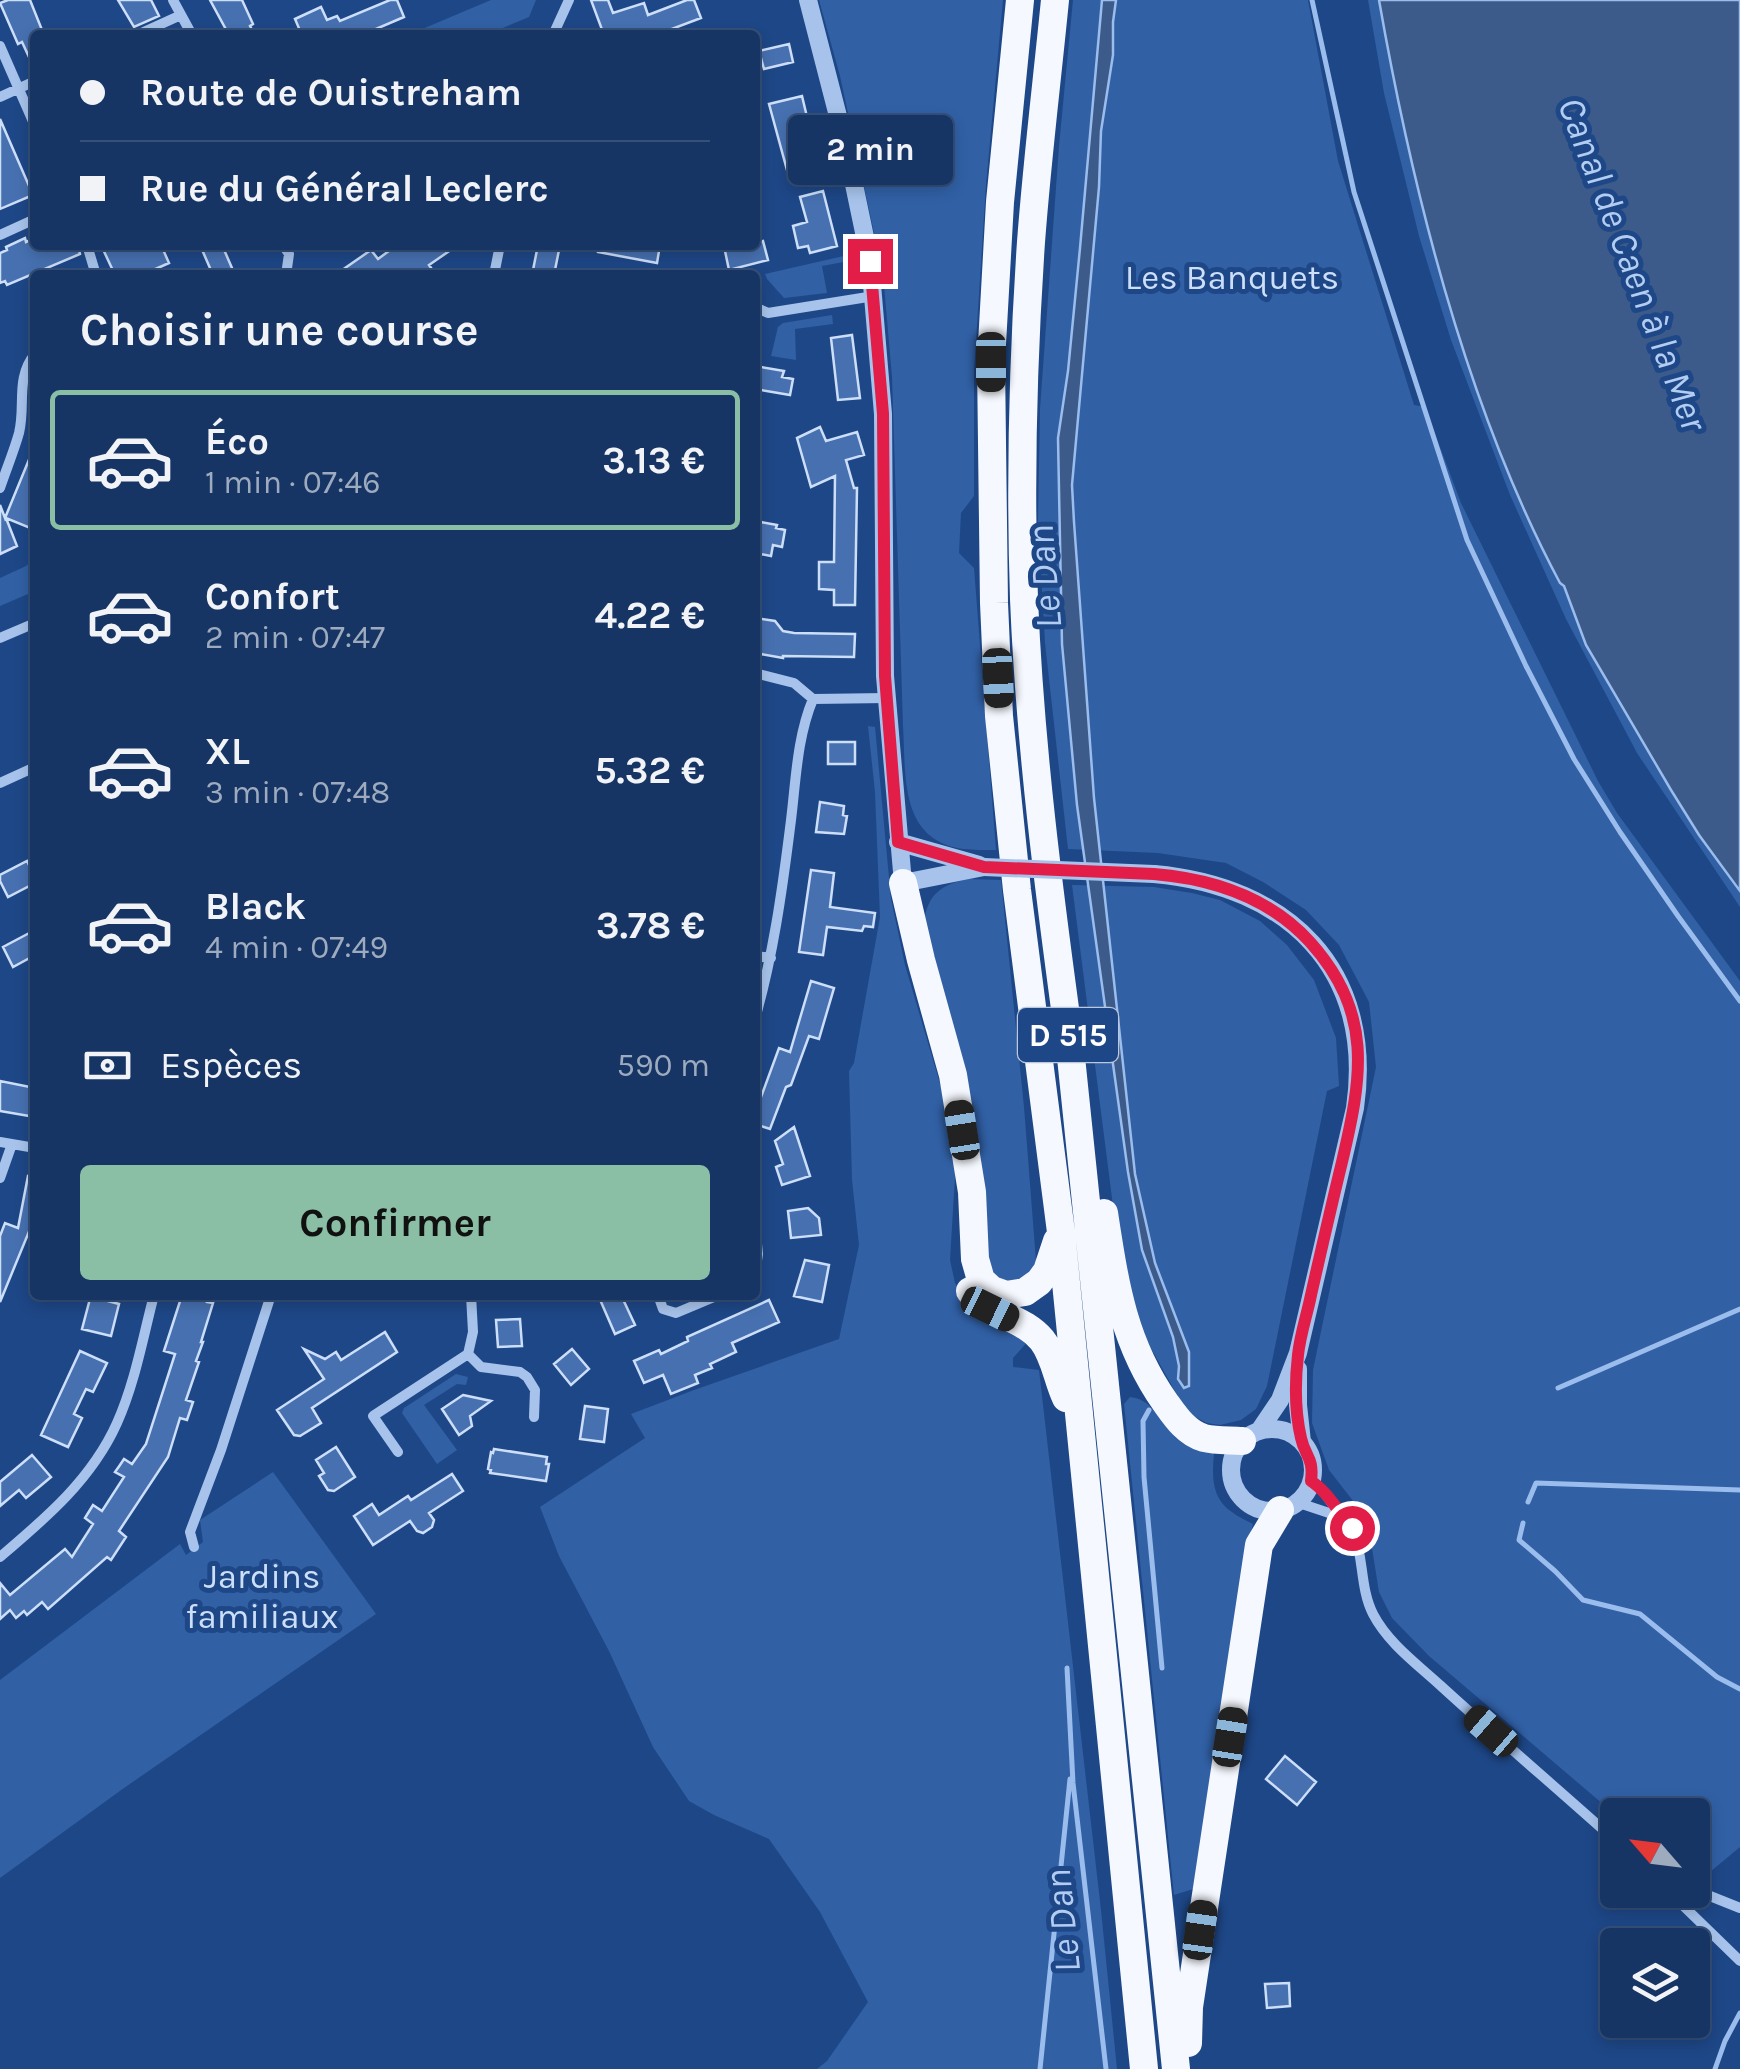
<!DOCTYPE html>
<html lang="fr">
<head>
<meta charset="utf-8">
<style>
	:root { --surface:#163565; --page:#23406e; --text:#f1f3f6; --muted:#9eabbf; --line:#355079; --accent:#8abfa5 }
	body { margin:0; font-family:Karla,sans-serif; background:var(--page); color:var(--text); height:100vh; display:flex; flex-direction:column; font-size:38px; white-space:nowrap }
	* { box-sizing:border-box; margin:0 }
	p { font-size:32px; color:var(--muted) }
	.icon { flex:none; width:55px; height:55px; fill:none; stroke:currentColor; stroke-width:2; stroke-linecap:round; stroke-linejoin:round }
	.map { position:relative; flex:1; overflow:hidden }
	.side { position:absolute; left:30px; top:270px; width:730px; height:1030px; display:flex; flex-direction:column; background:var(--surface); border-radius:10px; box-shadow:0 5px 15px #0003,0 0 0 2px var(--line) }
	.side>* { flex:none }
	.top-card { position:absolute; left:30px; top:30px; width:730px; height:220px; border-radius:10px; box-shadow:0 5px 15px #0003,0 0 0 2px var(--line); display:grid; align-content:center; height:220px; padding:0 50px; background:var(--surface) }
	.needle { width:65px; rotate:298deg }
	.fabs { position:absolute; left:1600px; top:1798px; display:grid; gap:20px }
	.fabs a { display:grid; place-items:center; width:110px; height:110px; border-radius:10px; background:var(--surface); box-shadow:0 5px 15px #0003,0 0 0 2px var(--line); font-size:50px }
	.end { position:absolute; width:45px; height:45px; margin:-22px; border:12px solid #e11d48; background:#fff; box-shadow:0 0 0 5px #fff }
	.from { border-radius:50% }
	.bubble { position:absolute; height:70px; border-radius:10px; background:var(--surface); box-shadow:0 5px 15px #0003,0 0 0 2px var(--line); font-size:32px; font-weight:700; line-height:70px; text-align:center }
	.car { position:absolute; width:30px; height:60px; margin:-30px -15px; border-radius:12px; box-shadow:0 0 8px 2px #0007; background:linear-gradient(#222 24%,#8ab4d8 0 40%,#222 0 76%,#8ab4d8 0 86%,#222 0) }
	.top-card b { display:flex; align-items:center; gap:35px; height:95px; font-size:38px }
	.top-card b+b { border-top:2px solid var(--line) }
	.top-card i { width:25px; height:25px; background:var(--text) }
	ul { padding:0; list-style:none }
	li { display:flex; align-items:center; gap:30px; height:140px; margin:0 20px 15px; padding:0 30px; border:5px solid transparent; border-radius:10px }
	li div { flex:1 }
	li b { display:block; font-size:38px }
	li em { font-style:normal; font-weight:700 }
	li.on { border-color:var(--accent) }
	li>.icon { width:90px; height:90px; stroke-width:1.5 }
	h2 { padding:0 50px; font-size:45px; line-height:120px }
	.pay { display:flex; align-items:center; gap:25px; height:110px; padding:0 50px; font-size:38px }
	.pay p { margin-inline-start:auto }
	.cta { display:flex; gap:20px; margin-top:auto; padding:20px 50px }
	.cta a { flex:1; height:115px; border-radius:10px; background:var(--accent); color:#111; font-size:40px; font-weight:700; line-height:115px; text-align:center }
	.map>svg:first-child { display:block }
	.green { fill:#3160a5 }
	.water { fill:#3d5b8a; stroke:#9abded; stroke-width:2.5 }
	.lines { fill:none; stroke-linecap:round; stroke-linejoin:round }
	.stream { stroke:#9abded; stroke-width:5 }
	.building { fill:#4670b0; stroke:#ccdef8; stroke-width:2.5 }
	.minor { stroke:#a7c3eb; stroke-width:10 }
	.tertiary { stroke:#a7c3eb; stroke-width:18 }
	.trunk { stroke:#f5f8fe; stroke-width:28 }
	.tertiary-bridge { stroke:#a7c3eb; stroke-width:18 }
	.route { stroke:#e11d48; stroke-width:12 }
	.labels { text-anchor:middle; stroke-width:10; stroke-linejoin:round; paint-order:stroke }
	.shield { fill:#1e4787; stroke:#bcc8db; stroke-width:2.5 }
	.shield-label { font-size:32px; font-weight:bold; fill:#fff }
	.park-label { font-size:35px; fill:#ccdef8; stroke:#1e4787 }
	.water-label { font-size:38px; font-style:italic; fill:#b3cdf2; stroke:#1e4787 }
</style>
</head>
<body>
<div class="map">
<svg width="1740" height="2069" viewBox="0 0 1740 2069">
	<rect width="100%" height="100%" fill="#1e4787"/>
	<path class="green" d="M491,0H536L529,17L486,35H408Z
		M819,0H1003L986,185L974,372V496L961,513L959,553L974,568L996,850C985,850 974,850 963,849C899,840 906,775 903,726L892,377L883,274L840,76Z
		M1073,0H1308L1338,161L1414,405L1425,407L1461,503L1598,781L1617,813L1740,981V1847L1704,1877L1693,1870L1692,1815L1617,1816L1429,1656L1392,1618L1379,1592L1371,1542L1357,1506L1329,1470L1312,1423L1313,1370L1376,1067L1369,1002L1339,945L1306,910L1263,882L1226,863L1158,853L1068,849L1045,643L1038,521L1040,409L1059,146Z
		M1368,0H1379C1414,194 1467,408 1560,583L1563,586L1586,645L1671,790L1699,835L1740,891V907L1637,753L1566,619L1510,495L1451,340L1419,236L1384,93Z
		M848,255L849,261L822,266L827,293L784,298L767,279L765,274Z
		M832,315L833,324L795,329L796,360L771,356L778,327L783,323Z
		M35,557V591L0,606V578L26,566Z
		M868,726L875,727L891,899L905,965L941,1087L956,1160L950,1260L955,1283L967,1301L1030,1339L1013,1358V1367L1039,1370L1101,1910L1117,2069H817L827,2061L868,2002L820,1912L769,1839L714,1815L689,1801L653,1747L609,1651L559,1556L540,1507L645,1438L631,1414L694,1390L839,1339L859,1245L852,1180L849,1071L854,1063L880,917L875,792Z
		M969,879L1001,880L1024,1107L1036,1261L1031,1273L1015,1283L997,1280L989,1269L924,923C927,895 941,884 969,879Z
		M1072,885L1154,887L1192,893L1220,900L1260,921L1287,945L1314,980L1336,1038L1339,1086L1327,1091L1267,1386L1256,1409L1241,1420L1220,1425L1207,1423L1187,1413L1147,1341L1132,1306L1118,1245Z
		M456,1374L468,1377L466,1385L457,1384L424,1405L457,1450L437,1464L402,1413L404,1408Z
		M1130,1397C1156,1399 1163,1431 1183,1443C1192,1448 1205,1450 1214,1453C1212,1475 1211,1498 1232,1512C1238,1517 1246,1520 1253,1524L1248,1545L1193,1889L1174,1895L1124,1404Z
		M273,1472L376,1614L124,1788L0,1878V1680L180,1544L186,1555L203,1542L200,1520Z"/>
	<path class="water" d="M1102,0H1116L1113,22V55L1101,131L1099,187L1072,485L1074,522L1094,798L1135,1174L1155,1263L1189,1352V1386L1184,1388L1178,1379L1179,1366L1173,1337L1142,1250L1128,1172L1077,805L1062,644L1058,438L1068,371L1080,248Z
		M1379,0H1740V891L1699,835L1671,790L1586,645L1564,586L1560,583C1467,409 1413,194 1379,0Z"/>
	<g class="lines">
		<path class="stream" d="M1312,0L1354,192L1467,540L1526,666L1574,759L1620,832L1678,916L1740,1001
			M1558,1388L1740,1309
			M1149,1410L1143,1421L1144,1477L1162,1668
			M1528,1502L1536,1483L1740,1490
			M1523,1523L1519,1540L1555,1571L1583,1600L1640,1614L1717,1677L1740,1689
			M1067,1668L1073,1783L1106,2069
			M1040,2069L1070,1779
			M1715,2069L1725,2041L1740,2013"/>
	</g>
	<path class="building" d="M8,0H30L44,35H35V70L22,42L18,44L0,3Z
		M118,0H151L159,16L134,27Z
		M210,0H242L253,24L250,26L255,35H229Z
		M390,0H397L404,17L362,35H295L301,33L295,19L321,7L327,20L337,16L340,21Z
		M591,0H608L613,13L644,3L648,15L687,0H694L701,18L656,35H604Z
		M789,44L793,62L764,69L759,51Z
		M802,96L818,163L787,170L769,104Z
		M0,119L33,195L0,209Z
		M823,191L837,246L810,253L808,246L798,248L793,226L807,222L800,197Z
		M25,238L26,242L35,238V245H78L80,254L7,285L5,281L0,283V253L7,250L6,247Z
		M763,241L768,260L729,270L725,251Z
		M101,245H161L169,263L142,275H115Z
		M200,245H222L235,275H213Z
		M397,245H458L429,265L436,275H335L371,250L378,259Z
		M538,245H560L554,275H532Z
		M599,245H660L657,263L598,252Z
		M852,335L860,398L838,400L831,338Z
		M755,366L784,371L782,377L793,379L790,395L755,389Z
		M820,427L826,441L857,432L864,455L846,460L854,488H857L855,605H834V590L819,589V562H834L835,476L811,487L797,438Z
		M35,445V530L6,518L17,546L0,554V505L5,518Z
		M755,521L777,525L776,528L785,530L782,547L773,545L771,556L755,553Z
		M755,618L775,621L783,631L794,633L855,634L854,657L783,656V658L755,653Z
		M828,742H855V764H828Z
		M820,802L844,806L843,815L847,816L844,834L816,832Z
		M27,861L35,877V883L8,897L0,881V875Z
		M811,870L834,873L830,907L875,913L873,927L864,926L862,931L827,927L823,955L799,952Z
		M35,930V955L13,967L3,947Z
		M811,981L834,988L819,1039L809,1036L791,1085L786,1087L770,1129L755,1124V1095L761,1097L779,1048L790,1052Z
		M0,1081L35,1088V1117L0,1111Z
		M794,1127L810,1176L782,1185L776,1167L783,1164L775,1141Z
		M28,1176L35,1177V1217L0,1302V1236L5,1223L18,1228Z
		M808,1208L819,1218L821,1235L791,1238L788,1211Z
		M805,1260L829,1265L822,1302L794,1296Z
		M91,1295H109L108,1301L119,1304L111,1336L82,1329Z
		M182,1295H209L207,1302L213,1303L201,1342H203L196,1361L199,1362L186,1400L193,1402L187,1420L180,1418L168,1457L119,1531L126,1537L111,1560L107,1557L48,1609L42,1602L27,1615L24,1611L16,1618L10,1610L0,1619V1583L10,1595L65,1549L72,1557L93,1524L85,1518L93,1505L102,1511L124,1477L115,1472L120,1465L124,1459L132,1464L146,1444L175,1354L164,1351Z
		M598,1295H621L635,1325L615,1334Z
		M769,1300L779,1322L732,1343L736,1352L710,1364L712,1368L695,1375L698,1383L671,1394L663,1375L644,1383L634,1361L659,1350L661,1354L688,1341L687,1337Z
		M520,1319L522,1346L498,1347L496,1320Z
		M385,1332L397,1352L312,1408L321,1423L300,1436L294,1435L277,1410L324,1379L304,1349L325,1359L336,1352L341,1360Z
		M572,1349L589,1369L571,1385L554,1364Z
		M80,1351L107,1363L93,1392L86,1389L74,1414L82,1418L68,1447L41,1435Z
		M463,1395L491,1401L470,1416L472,1426L459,1435L442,1409Z
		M585,1406L608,1409L604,1442L580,1439Z
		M336,1447L355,1477L334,1491L328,1490L319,1476L324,1473L316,1460Z
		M494,1449L547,1457L546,1464H549L546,1481L490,1473L491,1470L488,1469L491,1452L493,1453Z
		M32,1455L51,1477L26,1498L19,1490L0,1506V1482Z
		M452,1474L463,1491L429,1513L434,1520L432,1527L423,1533L417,1531L410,1521L373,1545L354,1516L372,1504L379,1515L408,1496L411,1500Z
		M1285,1756L1316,1782L1297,1805L1266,1779Z
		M1289,1983L1290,2006L1267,2008L1265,1984Z"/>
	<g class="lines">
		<path class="minor" d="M173,0L192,35
			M137,35L181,15
			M553,35L569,0
			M0,46L35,126
			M0,97L35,81
			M0,235L35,219
			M87,245L96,275
			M283,245L289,254L286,275
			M494,275L500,245
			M755,307L768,313L874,296
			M0,488C6,470 14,451 19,433C26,405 15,378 35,354
			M0,638L35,623
			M755,673L794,683L813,699L887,698
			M0,783L35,767
			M755,956L771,958
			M755,1019C773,956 782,892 790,828C796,784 796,740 813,699
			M0,1142L35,1148
			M0,1178L12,1144
			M755,1223L758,1254L755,1274
			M658,1295L663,1309L676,1313L719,1295
			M468,1354L481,1367L520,1372L527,1377L535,1390L534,1417
			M468,1354L473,1332L471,1295
			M398,1452L373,1416L468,1354
			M1311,1481C1322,1488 1328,1498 1336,1509C1341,1517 1350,1523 1354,1533C1364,1559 1360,1588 1373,1614C1388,1643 1417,1664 1441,1686C1499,1739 1559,1790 1618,1843
			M1296,1502L1341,1517
			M194,1547L190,1532L221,1450L271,1295
			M0,1557C46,1518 92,1479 117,1423C135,1383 143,1337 154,1295
			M1667,1890L1740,1961
			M1678,1900L1705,1894L1740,1908"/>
		<path class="tertiary" d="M808,0L847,151L870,261L883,414L885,676L903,883L984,867
			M898,842L979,865
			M1154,874C1288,886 1375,969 1355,1108L1298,1353L1280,1400L1259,1431
			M1298,1369V1405L1302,1442
			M1231 1470a41 41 0 1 1 82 0a41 41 0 1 1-82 0Z"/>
		<path class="trunk" d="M1020,0L1000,202L991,362L994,603L999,716L1017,890L1061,1232L1144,2069
			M1055,0C1047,81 1037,161 1031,242C1023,360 1020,481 1024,599C1030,747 1049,892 1069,1038L1176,2069
			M903,883L921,960L953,1075L972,1192L975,1259L981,1280L992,1290L1006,1295L1025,1292L1039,1282L1047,1271L1057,1241
			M1104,1213C1115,1284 1123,1342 1165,1402C1175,1416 1186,1433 1204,1438C1216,1441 1230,1440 1242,1441
			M970,1291C989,1315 1023,1317 1042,1340C1055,1357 1057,1379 1066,1398
			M1188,2043L1189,2007L1259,1545L1280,1510"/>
		<path class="tertiary-bridge" d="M984,867L1154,874"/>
	</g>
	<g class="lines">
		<path class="route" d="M870,261L883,414L885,676L898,842L984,867L1154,874C1214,879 1269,897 1310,942C1374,1013 1362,1077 1342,1162C1331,1207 1321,1251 1311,1295C1307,1315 1300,1335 1298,1355C1295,1381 1295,1412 1301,1438C1305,1457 1314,1457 1311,1481C1328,1492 1339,1513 1352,1528"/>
	</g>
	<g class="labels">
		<rect class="shield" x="1018" y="1008" width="100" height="54" rx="8"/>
		<g class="shield-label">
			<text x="1068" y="1046">D 515</text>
		</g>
		<g class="park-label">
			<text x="1232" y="289">Les Banquets</text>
			<text x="262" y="1588">Jardins<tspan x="262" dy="40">familiaux</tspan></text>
		</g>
		<g class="water-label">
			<text transform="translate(1633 264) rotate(69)" y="13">Canal de Caen à la Mer</text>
			<text transform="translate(1044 577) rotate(-95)" y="13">Le Dan</text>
			<text transform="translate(1062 1921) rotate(-96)" y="13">Le Dan</text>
		</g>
	</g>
</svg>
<div class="fabs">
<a><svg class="needle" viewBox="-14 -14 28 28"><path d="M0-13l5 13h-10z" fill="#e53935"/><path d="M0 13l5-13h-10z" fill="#9eabbf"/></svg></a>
<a><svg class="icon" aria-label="layers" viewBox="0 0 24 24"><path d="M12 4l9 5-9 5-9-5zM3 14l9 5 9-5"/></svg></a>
</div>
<i class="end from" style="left:1352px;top:1528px"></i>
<i class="end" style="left:870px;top:261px"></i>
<div class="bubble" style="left:788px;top:115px;width:165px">2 min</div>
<i class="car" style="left:991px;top:362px;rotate:180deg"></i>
<i class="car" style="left:998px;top:678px;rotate:177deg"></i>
<i class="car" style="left:962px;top:1130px;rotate:351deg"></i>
<i class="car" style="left:990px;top:1309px;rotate:116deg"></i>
<i class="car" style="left:1491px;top:1731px;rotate:311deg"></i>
<i class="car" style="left:1230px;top:1737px;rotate:9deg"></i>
<i class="car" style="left:1200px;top:1930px;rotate:8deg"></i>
<div class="top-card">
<b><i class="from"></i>Route de Ouistreham</b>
<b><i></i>Rue du Général Leclerc</b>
</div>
<section class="side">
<h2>Choisir une course</h2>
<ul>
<li class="on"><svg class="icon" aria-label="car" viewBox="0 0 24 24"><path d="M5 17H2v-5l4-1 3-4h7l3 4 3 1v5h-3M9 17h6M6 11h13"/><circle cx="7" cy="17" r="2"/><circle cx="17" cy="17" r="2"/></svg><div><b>Éco</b><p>1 min · 07:46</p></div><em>3.13 €</em></li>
<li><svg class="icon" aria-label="car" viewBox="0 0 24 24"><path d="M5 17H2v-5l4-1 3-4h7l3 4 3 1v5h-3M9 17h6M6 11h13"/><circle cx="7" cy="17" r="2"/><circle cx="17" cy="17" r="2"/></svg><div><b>Confort</b><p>2 min · 07:47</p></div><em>4.22 €</em></li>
<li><svg class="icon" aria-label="car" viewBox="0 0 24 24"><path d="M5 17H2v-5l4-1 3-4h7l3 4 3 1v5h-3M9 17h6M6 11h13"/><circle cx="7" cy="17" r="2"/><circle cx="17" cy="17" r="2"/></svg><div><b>XL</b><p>3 min · 07:48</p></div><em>5.32 €</em></li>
<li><svg class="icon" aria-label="car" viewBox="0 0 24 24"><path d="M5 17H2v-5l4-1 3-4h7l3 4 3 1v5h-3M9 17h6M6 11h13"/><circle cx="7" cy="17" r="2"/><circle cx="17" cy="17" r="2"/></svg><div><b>Black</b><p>4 min · 07:49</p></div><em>3.78 €</em></li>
</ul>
<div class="pay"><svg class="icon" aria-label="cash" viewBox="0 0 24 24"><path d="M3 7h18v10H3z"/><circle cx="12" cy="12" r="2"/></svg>Espèces<p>590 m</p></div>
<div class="cta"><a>Confirmer</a></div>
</section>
</div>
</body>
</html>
